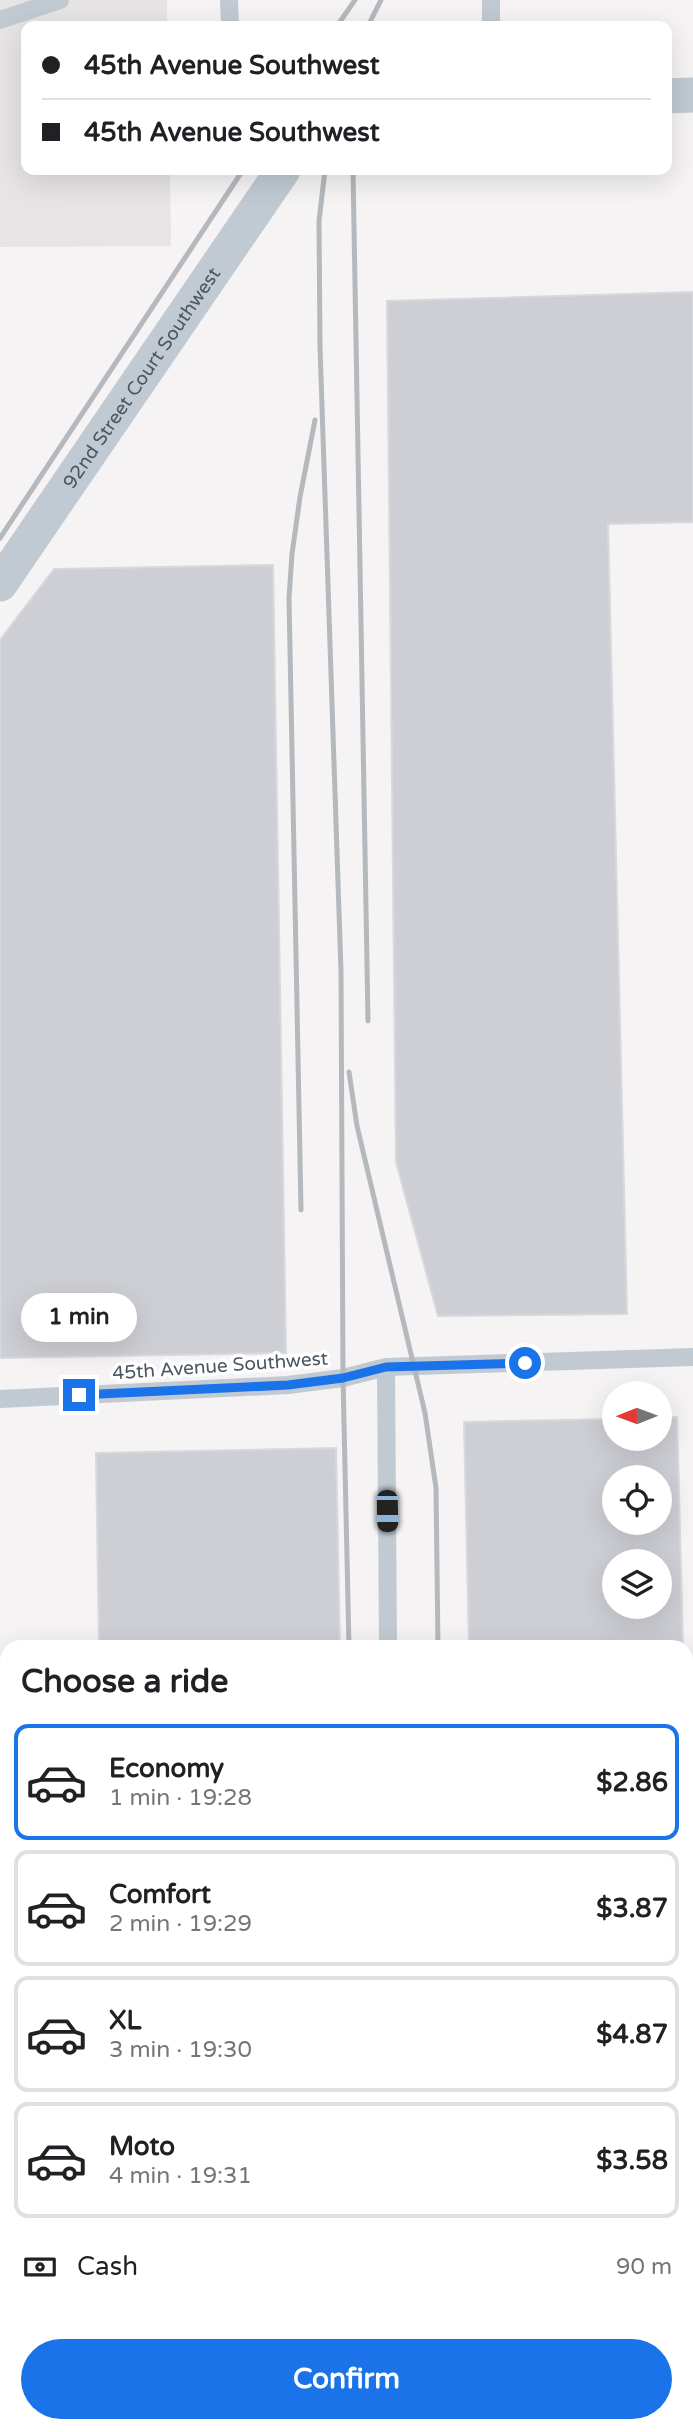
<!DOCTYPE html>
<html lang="en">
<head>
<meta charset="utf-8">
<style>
	:root { --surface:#fff; --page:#f2f2f2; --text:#202124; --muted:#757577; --line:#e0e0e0; --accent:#1a73e8 }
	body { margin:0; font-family:"Varela Round",sans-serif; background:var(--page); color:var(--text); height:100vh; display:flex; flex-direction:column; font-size:26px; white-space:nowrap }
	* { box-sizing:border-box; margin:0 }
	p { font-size:23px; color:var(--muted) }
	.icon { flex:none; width:38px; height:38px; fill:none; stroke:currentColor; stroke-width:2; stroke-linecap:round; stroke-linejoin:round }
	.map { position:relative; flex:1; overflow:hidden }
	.panel { position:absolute; left:0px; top:1640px; width:693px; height:793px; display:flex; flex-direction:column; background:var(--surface); border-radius:21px 21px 0 0; box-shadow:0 7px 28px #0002 }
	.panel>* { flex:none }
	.hud { position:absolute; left:21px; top:21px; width:651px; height:154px; border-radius:14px; box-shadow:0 7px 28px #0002; display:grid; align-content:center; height:154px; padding:0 21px; background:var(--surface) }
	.needle { width:46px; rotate:269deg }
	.controls { position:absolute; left:602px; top:1381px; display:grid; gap:14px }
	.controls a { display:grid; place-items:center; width:70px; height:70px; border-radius:50%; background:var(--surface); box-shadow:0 7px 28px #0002; font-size:35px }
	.end { position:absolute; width:32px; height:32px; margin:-16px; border:9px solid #1a73e8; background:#fff; box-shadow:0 0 0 4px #fff }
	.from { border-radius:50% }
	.bubble { position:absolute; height:49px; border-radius:24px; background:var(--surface); box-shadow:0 7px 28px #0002; font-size:23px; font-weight:700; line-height:49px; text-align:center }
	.car { position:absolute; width:21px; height:42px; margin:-21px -10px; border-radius:9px; box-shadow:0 0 5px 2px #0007; background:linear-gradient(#222 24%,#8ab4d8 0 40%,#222 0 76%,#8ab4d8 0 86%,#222 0) }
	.hud b { display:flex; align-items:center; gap:24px; height:66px; font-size:26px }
	.hud b+b { border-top:2px solid var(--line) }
	.hud i { width:18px; height:18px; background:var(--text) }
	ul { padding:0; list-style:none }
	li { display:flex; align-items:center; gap:21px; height:116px; margin:0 14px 10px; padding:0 7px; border:4px solid var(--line); border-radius:14px }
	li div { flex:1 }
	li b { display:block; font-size:26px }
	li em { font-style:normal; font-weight:700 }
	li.active { border-color:var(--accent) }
	li>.icon { width:63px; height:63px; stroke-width:1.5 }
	h2 { padding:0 21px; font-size:32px; line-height:84px }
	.pay { display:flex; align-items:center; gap:18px; height:77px; padding:0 21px; font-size:26px }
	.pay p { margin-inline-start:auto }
	.button { display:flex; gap:14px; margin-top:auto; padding:14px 21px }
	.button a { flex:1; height:80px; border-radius:42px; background:var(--accent); color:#fff; font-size:28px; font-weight:700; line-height:80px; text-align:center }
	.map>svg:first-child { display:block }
	.education { fill:#e6e4e5 }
	.building { fill:#cdcfd5; stroke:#d7d9de; stroke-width:2; fill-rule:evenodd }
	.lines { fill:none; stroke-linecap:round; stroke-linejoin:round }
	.service { stroke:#c1cad2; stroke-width:18 }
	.minor { stroke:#c1cad2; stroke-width:35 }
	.rail { stroke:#b5b8bd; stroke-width:5 }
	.route { stroke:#1a73e8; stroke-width:9 }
	.labels { text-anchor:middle; stroke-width:7; stroke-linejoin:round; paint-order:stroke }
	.street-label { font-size:19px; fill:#4a5661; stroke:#fff }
</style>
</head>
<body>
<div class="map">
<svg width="693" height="2432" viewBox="0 0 693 2432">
	<rect width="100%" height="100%" fill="#f5f3f3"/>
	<path class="education" d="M0,0H167V26H26V170H170L171,246L0,247Z"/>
	<path class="building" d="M693,292V522L608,524L627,1314L438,1316L396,1162L387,301Z
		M273,565L286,1353L0,1358V640L54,569Z
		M677,1417L683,1647H469L464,1422L614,1419V1438H660V1418ZM614,1477H660V1522H614ZM614,1561H660V1606H614Z
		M336,1448L340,1647H99L96,1453Z
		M686,1786L693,2088V2213H686Z
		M0,2374H7V2426H87V2432H0Z
		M381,2426H613V2432H381Z"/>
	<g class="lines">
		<path class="service" d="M229,0L230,26
			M0,20L60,0
			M491,26V0
			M386,1367L388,1647
			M0,1399L288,1385L343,1378L386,1367L693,1357
			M222,2426V2432"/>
		<g class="minor">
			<path d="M667,96L693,95"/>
			<path id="s1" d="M0,584L283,170"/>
			<path d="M686,2269L693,2268"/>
			<path d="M0,2281H7"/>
		</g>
		<path class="rail" d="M337,26L355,0
			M368,26L381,0
			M325,170L319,221L320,347L341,971L343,1378L349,1647
			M353,170L368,1021
			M0,538L243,170
			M349,1072L357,1126L425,1413L436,1488L438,1647
			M301,1210L289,598L292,554L300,497L315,420
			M366,2426V2432"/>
	</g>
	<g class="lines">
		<path class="route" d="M79,1395L288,1385L343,1378L386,1367L525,1363"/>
	</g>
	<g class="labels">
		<g class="street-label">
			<text dy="7" stroke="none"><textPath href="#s1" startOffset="250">92nd Street Court Southwest</textPath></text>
			<text transform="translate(220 1365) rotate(-4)" y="7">45th Avenue Southwest</text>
		</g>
	</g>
</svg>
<div class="controls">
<a><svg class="needle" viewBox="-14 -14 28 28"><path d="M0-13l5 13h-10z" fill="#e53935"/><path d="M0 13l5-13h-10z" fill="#757577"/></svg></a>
<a><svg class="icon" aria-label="locate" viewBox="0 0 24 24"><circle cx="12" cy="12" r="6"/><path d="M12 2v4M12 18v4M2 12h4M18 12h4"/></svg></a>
<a><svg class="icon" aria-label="layers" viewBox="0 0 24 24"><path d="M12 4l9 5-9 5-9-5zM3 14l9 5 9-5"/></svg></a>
</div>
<i class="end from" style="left:525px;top:1363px"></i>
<i class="end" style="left:79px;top:1395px"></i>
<div class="bubble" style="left:21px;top:1293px;width:116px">1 min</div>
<i class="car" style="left:387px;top:1511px;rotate:179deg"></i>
<div class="hud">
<b><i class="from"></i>45th Avenue Southwest</b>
<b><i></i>45th Avenue Southwest</b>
</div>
<section class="panel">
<h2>Choose a ride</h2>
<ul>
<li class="active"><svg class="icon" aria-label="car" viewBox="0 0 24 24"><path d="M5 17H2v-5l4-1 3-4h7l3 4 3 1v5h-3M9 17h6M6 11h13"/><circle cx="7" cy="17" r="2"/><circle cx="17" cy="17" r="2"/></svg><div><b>Economy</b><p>1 min · 19:28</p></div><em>$2.86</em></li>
<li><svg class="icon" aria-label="car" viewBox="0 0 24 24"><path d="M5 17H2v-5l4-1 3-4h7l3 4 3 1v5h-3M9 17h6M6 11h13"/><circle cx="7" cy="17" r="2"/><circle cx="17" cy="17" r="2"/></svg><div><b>Comfort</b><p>2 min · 19:29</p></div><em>$3.87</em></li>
<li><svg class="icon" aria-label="car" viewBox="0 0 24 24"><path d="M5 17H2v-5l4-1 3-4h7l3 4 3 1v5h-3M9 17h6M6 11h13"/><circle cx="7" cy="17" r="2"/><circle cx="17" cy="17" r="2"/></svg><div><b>XL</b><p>3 min · 19:30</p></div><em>$4.87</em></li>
<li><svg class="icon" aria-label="car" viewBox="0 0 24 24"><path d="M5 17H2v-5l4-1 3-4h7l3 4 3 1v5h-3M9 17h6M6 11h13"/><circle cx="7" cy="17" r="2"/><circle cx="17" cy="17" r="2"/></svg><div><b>Moto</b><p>4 min · 19:31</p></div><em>$3.58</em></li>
</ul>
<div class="pay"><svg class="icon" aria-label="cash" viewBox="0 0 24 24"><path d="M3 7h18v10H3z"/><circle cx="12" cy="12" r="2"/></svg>Cash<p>90 m</p></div>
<div class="button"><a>Confirm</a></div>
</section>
</div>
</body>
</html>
